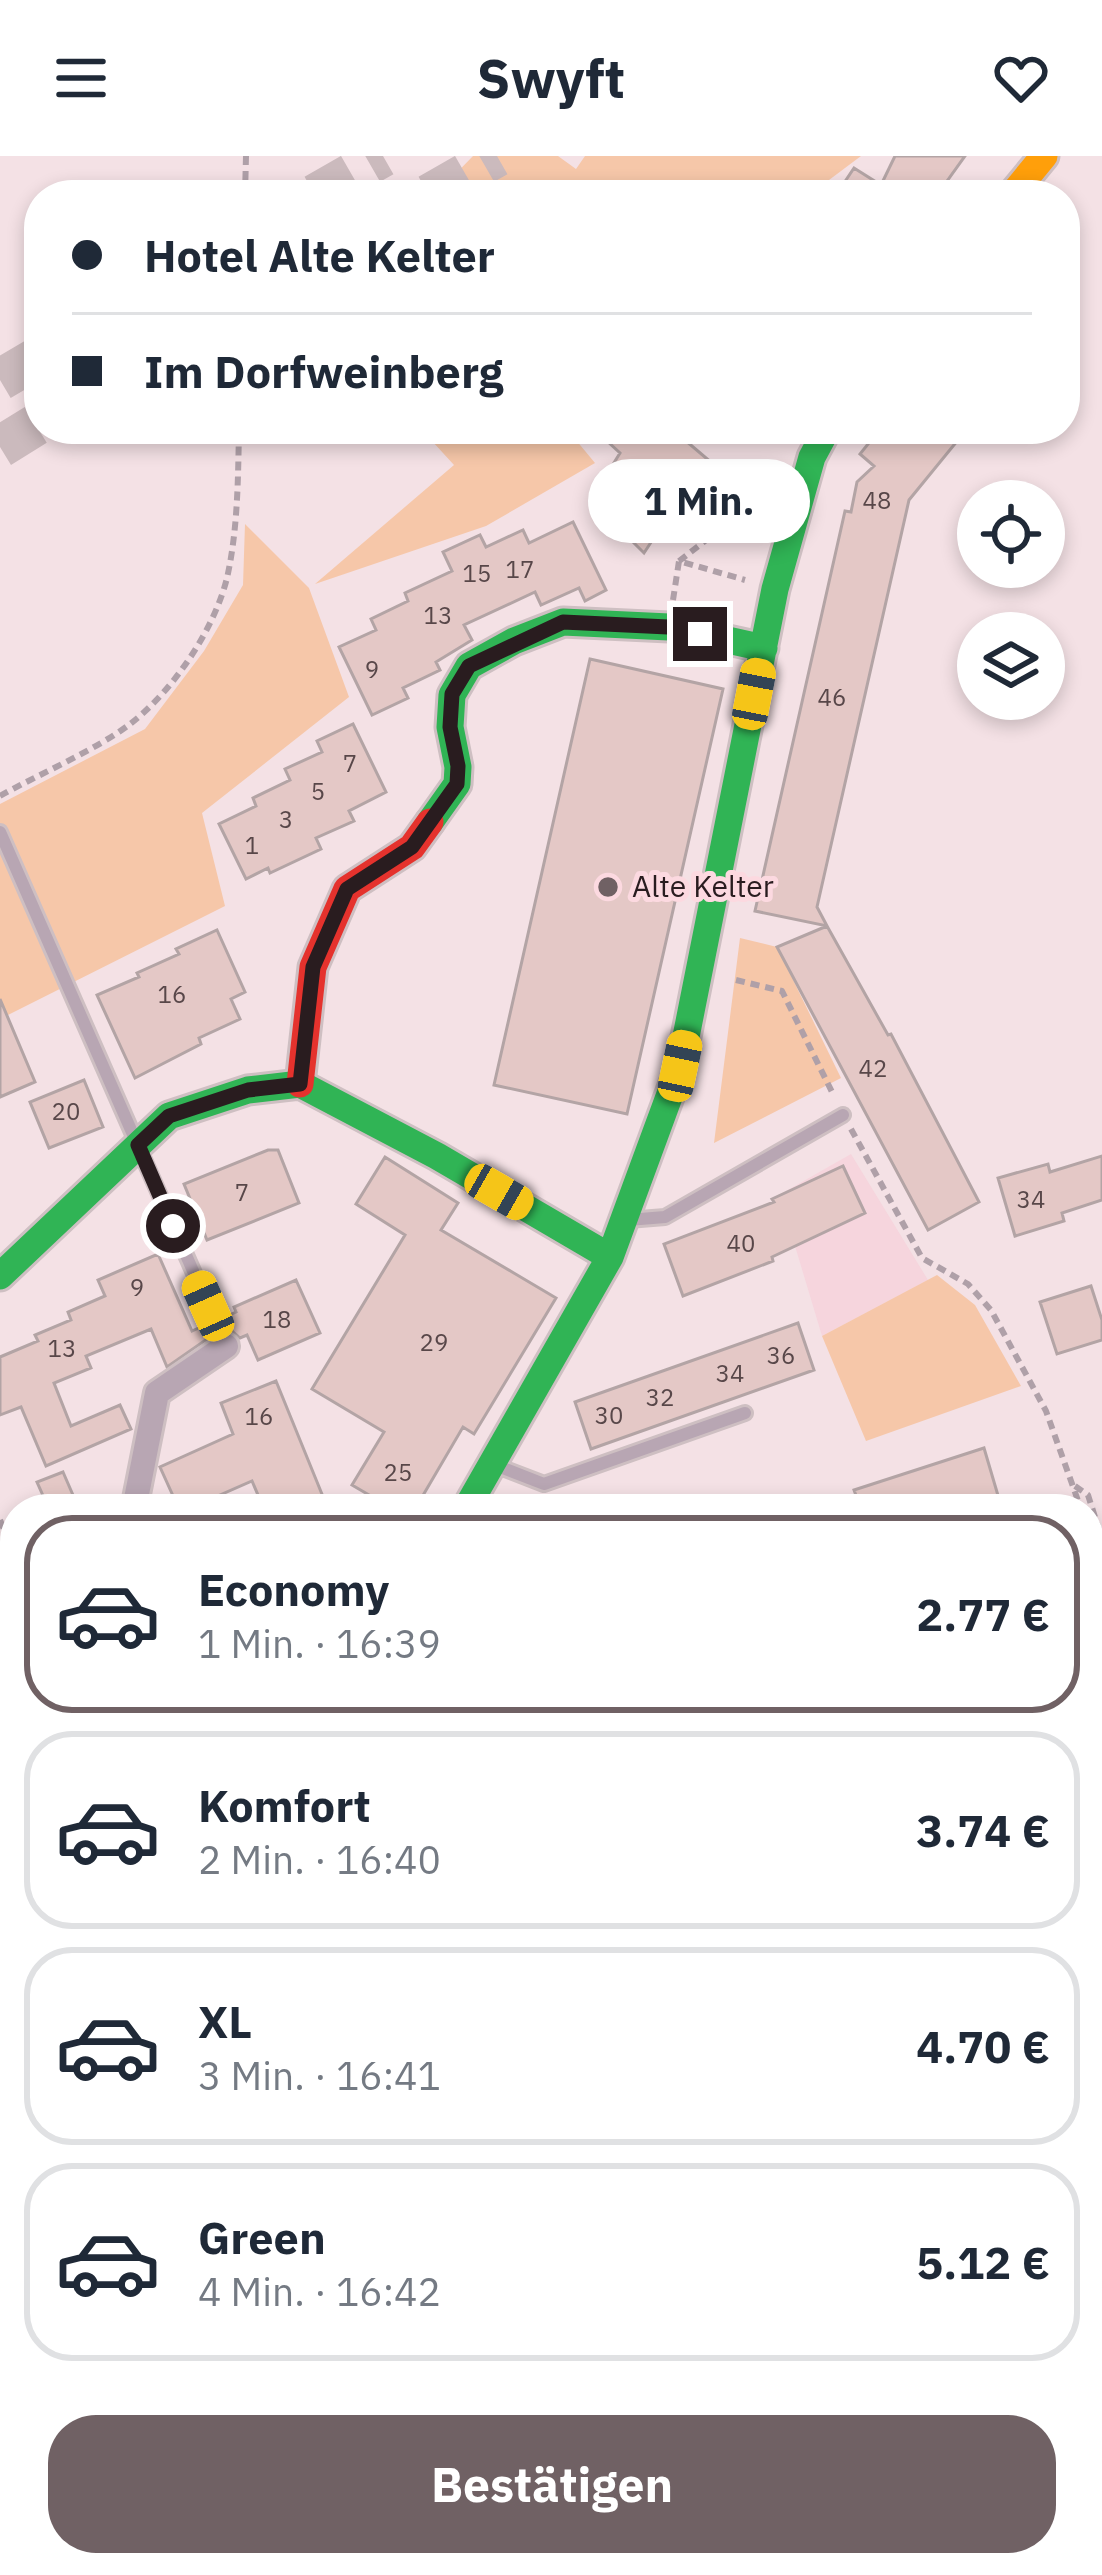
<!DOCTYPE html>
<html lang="de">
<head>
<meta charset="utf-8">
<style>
	:root { --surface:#fff; --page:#f2f2f3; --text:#1f2937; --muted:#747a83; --line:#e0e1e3; --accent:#706164 }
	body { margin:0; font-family:"IBM Plex Sans",sans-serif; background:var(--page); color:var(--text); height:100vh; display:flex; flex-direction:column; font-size:45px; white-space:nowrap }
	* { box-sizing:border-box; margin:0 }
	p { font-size:39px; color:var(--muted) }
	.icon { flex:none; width:66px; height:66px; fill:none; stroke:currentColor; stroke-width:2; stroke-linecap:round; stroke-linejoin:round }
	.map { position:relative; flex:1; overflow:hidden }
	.drawer { position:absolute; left:0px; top:1338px; width:1104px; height:1083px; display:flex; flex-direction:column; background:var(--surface); border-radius:48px 48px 0 0; box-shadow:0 6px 18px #0003 }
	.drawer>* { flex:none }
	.hud { position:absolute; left:24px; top:24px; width:1056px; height:264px; border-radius:48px; box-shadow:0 6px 18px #0003; display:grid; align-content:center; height:264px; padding:0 48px; background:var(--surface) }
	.buttons { position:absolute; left:957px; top:324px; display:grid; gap:24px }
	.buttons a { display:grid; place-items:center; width:108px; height:108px; border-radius:50%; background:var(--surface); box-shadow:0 6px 18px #0003; font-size:60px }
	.end { position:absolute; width:54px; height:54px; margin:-27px; border:15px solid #291c1f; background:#fff; box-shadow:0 0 0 6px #fff }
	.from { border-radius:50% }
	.bubble { position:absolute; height:84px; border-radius:42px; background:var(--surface); box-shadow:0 6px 18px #0003; font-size:39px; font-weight:700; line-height:84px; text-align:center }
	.car { position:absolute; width:36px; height:72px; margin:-36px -18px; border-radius:15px; box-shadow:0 0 9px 3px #0007; background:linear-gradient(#f5c518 24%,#345 0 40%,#f5c518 0 76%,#345 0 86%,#f5c518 0) }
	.hud b { display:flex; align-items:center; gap:42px; height:114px; font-size:45px }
	.hud b+b { border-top:3px solid var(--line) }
	.hud i { width:30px; height:30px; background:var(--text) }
	ul { padding:21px 0 0; list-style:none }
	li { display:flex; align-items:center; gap:36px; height:198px; margin:0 24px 18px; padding:0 24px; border:6px solid var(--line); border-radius:48px }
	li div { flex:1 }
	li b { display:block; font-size:45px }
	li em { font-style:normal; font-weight:700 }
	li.active { border-color:var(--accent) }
	li>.icon { width:108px; height:108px; stroke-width:1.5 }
	.cta { display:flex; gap:24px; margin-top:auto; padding:24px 48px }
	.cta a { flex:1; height:138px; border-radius:48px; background:var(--accent); color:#fff; font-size:48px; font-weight:700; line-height:138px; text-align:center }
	header { display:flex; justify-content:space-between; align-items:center; height:156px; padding:0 48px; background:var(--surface); font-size:54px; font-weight:700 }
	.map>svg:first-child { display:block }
	.built { fill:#f6d5dd }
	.green { fill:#f6c7a9 }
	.building { fill:#e4c8c6; stroke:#b3a4a5; stroke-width:3 }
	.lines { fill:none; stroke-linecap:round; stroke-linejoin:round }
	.highway-tunnel { stroke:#cbbabd; stroke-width:42; stroke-dasharray:42 21; stroke-linecap:butt }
	.lane-casing { stroke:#cebfc2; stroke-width:18 }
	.street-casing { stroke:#cebfc2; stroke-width:30 }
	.fast-casing { stroke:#cebfc2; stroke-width:33 }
	.slow-casing { stroke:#cebfc2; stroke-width:33 }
	.jam-casing { stroke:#cebfc2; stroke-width:33 }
	.path { stroke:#afa0a8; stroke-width:6; stroke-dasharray:9 6; stroke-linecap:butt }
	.lane { stroke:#b8a6b3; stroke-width:12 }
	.street { stroke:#b8a6b3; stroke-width:24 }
	.fast { stroke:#30b455; stroke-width:27 }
	.slow { stroke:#ff9f0a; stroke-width:27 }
	.jam { stroke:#e5322d; stroke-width:27 }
	.route { stroke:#291c1f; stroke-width:15 }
	.poi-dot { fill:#706164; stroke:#fcd9e0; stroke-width:4.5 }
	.labels { text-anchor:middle; stroke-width:10; stroke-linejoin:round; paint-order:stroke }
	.number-label { font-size:24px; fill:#584749 }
	.poi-label { font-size:30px; fill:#291c1f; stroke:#fcd9e0; text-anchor:start }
</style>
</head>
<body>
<header><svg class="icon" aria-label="menu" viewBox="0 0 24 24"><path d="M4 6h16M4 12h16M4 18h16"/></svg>Swyft<svg class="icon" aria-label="heart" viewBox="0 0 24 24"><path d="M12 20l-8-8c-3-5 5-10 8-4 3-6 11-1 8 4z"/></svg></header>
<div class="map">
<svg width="1102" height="2419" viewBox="0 0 1102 2419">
	<rect width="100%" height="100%" fill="#f4e1e5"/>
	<path class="built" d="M851,998L928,1124L822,1180L795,1090L772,1043Z"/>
	<path class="green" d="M473,0H558L576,13L585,0H861L809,39L436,38Z
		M421,273H574L571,278L595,307L486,370L315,428L454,309Z
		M245,368L309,432L349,541L202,657L225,750L0,863V648L145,573L204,495L243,429Z
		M740,782L777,791L841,922L714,987Z
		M937,1119L975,1149L1021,1230L866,1285L822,1180Z"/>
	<path class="building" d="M895,0H965L937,39H836L854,12L881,29Z
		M594,273H672L719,313L691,347L682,339L644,397L591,344L620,297Z
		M880,273H967L909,344L817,751L827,770L755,755L845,355L851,356L857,326L874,310L860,298Z
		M573,366L606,434L585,445L579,432L541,449L535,436L464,469L472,484L436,506L440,514L403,532L408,542L372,559L339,491L376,474L371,463L408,445L405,437L452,415L443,396L480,379L486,391L523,374L529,387Z
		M590,503L723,533L627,958L494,929Z
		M353,568L386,636L349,655L354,665L316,682L321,693L270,717L268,712L246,723L219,668L256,650L253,642L290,624L285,613L322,596L317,585Z
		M827,770L888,879L891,878L979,1046L928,1074L777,791Z
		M217,774L245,836L231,843L240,863L199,882L201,888L135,922L97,839L139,821L137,817L179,798L176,793Z
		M0,843L35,926L0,941Z
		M84,924L103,971L49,992L30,946Z
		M268,994H278L299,1047L207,1084L184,1028Z
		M1102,1000V1044L1062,1057L1064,1065L1015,1080L998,1022L1048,1008L1050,1016Z
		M385,1001L458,1047L441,1074L556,1142L474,1278L463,1271L415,1353H393L352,1329L384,1276L312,1233L405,1079L356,1048Z
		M843,1010L865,1057L772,1101L773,1105L683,1140L664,1088L774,1046L772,1043Z
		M158,1098L192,1175L205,1169L210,1181L167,1211L151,1173L86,1200L91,1212L54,1227L71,1270L120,1249L131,1273L46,1310L21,1251L0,1259V1201L38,1185L35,1179L71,1164L68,1156L105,1140L98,1124Z
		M296,1124L320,1177L258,1204L247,1179L240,1182L231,1174L225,1161L236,1156L234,1151Z
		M1091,1130L1102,1164V1184L1057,1198L1040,1146Z
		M798,1167L814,1214L591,1293L575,1246Z
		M276,1225L328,1353H264L252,1325L188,1353H179L160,1311L233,1278L221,1247Z
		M984,1292L1002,1353H861L854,1334Z
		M63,1316L79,1353H49L37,1326Z"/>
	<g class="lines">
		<path class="highway-tunnel" d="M315,39L383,0
			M429,39L497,0
			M0,224L39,201
			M0,291L39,267"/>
		<defs>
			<path id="lane" d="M0,676L226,1190
				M628,1064L665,1061L843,959
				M495,1309L544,1328L745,1257"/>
			<path id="street" d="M134,1353L157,1237L226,1190
				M1089,1409L1102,1404
				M1089,1621L1102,1655
				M1089,2142L1102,2137
				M277,2406L282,2419
				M709,2406L714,2419
				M1076,2406L1082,2419
				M463,2419L489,2406"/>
			<path id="fast" d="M430,666L457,628L458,611L450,571L452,539L469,510L514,485L563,466L669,471L764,492
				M0,1120L169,960L248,934L300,928L437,1000L610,1101
				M466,1353L610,1101L680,911L775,433L812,301L827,273
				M0,1960L15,1940"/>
			<path id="slow" d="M1012,39L1044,0"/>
			<path id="jam" d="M300,928L313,811L347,733L412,691L430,666"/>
		</defs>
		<use href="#lane" class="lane-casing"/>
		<use href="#street" class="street-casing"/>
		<use href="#fast" class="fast-casing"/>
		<use href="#slow" class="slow-casing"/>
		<use href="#jam" class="jam-casing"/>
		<path class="path" d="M245,39L246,0
			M679,405L771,334
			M673,444L679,405L745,424
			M0,640C39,618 96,594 130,568C173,535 214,474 227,422C238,373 238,322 239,273
			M736,824L782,835L834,940
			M851,973L922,1102L968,1128L991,1154L1046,1255L1081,1353
			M1075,1330L1088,1339L1101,1380
			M0,1364L10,1388L15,1387
			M813,2406L818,2419"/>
		<use href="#lane" class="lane"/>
		<use href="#street" class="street"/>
		<use href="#fast" class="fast"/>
		<use href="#slow" class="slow"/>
		<use href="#jam" class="jam"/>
	</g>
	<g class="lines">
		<path class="route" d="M173,1070L138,989L169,960L248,934L300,928L313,811L347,733L412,691L457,628L458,610L450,571L452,538L469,510L563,466L668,471L700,478"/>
	</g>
	<circle class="poi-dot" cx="608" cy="731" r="12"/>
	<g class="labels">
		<g class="number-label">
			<text x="877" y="353">48</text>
			<text x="520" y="422">17</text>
			<text x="477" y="426">15</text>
			<text x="438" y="468">13</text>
			<text x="372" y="522">9</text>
			<text x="832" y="550">46</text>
			<text x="350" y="616">7</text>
			<text x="318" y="644">5</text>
			<text x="286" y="672">3</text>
			<text x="252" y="698">1</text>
			<text x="172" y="847">16</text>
			<text x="873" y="921">42</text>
			<text x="66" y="964">20</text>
			<text x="242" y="1045">7</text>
			<text x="1031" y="1052">34</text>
			<text x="741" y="1096">40</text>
			<text x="137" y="1140">9</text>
			<text x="277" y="1172">18</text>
			<text x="434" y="1195">29</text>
			<text x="62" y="1201">13</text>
			<text x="781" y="1208">36</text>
			<text x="730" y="1226">34</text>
			<text x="660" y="1250">32</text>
			<text x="609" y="1268">30</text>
			<text x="259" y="1269">16</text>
			<text x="398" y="1325">25</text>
		</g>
		<g class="poi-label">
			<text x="632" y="741">Alte Kelter</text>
		</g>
	</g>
</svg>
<div class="buttons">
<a><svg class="icon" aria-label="locate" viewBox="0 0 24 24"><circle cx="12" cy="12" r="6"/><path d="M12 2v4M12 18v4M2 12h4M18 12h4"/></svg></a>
<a><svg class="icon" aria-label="layers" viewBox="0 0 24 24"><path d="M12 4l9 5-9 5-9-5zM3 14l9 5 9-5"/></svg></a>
</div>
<i class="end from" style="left:173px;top:1070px"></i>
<i class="end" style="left:700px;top:478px"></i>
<div class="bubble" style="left:588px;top:303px;width:222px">1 Min.</div>
<i class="car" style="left:754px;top:538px;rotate:11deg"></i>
<i class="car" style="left:680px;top:910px;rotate:12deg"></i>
<i class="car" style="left:499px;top:1036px;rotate:120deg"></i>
<i class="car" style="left:208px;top:1150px;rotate:336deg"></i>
<div class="hud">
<b><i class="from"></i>Hotel Alte Kelter</b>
<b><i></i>Im Dorfweinberg</b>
</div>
<section class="drawer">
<ul>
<li class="active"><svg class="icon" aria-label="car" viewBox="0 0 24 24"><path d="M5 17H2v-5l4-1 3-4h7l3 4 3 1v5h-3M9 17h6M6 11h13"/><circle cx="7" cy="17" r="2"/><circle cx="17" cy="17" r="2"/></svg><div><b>Economy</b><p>1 Min. · 16:39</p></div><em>2.77 €</em></li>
<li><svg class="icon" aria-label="car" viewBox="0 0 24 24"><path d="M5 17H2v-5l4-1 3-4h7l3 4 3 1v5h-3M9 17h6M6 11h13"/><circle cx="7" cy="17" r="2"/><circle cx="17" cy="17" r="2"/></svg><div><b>Komfort</b><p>2 Min. · 16:40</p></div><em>3.74 €</em></li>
<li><svg class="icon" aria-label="car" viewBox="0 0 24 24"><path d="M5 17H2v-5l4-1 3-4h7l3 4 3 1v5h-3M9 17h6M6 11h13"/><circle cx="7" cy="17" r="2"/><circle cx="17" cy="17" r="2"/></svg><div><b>XL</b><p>3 Min. · 16:41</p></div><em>4.70 €</em></li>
<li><svg class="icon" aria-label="car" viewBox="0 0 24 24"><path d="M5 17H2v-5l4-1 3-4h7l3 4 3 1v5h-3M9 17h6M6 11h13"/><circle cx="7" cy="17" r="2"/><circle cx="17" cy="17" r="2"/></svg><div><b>Green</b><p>4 Min. · 16:42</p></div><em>5.12 €</em></li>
</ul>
<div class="cta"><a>Bestätigen</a></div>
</section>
</div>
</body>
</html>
